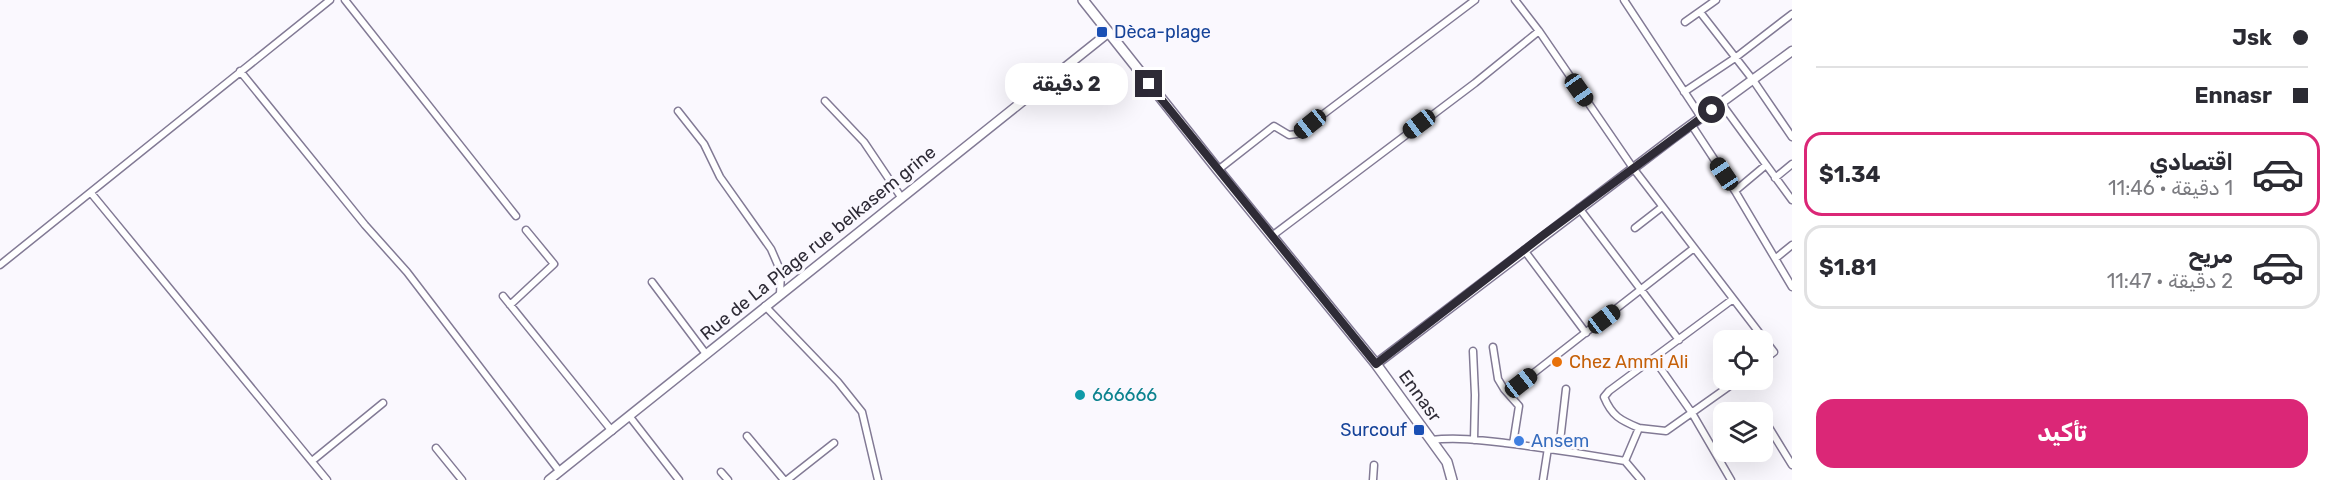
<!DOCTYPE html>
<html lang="ar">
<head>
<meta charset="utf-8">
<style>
	:root { --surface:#fff; --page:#f7f7f7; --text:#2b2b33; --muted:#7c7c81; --line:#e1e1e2; --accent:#db2777 }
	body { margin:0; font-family:Rubik,Cairo,sans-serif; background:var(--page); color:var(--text); direction:rtl; height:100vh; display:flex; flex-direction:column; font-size:22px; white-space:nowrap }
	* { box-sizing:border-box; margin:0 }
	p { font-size:20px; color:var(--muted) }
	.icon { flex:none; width:33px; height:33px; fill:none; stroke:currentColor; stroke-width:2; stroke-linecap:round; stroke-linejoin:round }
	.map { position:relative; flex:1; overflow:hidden; direction:ltr }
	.drawer { display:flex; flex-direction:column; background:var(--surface); width:540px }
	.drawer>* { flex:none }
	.banner { display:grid; align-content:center; height:132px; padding:0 24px; background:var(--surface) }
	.fabs { position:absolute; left:1713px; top:330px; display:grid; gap:12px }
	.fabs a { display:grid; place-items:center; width:60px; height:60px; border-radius:12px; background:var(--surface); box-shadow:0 6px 24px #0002; font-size:30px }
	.end { position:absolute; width:27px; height:27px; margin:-14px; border:8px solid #2e2b36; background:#fff; box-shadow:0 0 0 3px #fff }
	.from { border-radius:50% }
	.bubble { position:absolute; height:42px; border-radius:18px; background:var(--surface); box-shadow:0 6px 24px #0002; font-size:20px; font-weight:700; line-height:42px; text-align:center; direction:rtl }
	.car { position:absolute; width:18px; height:36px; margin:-18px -9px; border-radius:8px; box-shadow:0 0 4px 2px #0007; background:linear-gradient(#222 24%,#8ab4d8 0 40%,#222 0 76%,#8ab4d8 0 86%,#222 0) }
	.banner b { display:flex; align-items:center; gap:21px; height:57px; font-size:22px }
	.banner b+b { border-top:2px solid var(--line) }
	.banner i { width:15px; height:15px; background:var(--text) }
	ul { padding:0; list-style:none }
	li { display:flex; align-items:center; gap:18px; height:84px; margin:0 12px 9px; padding:0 12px; border:3px solid var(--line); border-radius:18px }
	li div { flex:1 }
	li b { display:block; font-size:22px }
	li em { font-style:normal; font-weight:700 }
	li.active { border-color:var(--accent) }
	li>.icon { width:54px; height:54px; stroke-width:1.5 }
	.action { display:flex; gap:12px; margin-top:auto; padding:12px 24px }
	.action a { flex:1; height:69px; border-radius:18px; background:var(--accent); color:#fff; font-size:24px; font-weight:700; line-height:69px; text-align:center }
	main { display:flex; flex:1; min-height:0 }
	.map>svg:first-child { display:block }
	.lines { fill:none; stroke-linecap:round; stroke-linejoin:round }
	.street-casing { stroke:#827a95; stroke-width:9 }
	.secondary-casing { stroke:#827a95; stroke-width:11 }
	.primary-casing { stroke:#827a95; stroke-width:12 }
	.street { stroke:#fff; stroke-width:6 }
	.secondary { stroke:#fff; stroke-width:8 }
	.primary { stroke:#fff; stroke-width:9 }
	.route { stroke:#2e2b36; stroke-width:8 }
	.transit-dot { fill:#1a4fb4; stroke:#faf8fe; stroke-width:2 }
	.food-dot { fill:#e8710a; stroke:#faf8fe; stroke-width:2 }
	.culture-dot { fill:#0f9aa8; stroke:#faf8fe; stroke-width:2 }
	.shop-dot { fill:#3f7fe0; stroke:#faf8fe; stroke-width:2 }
	.labels { text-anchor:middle; stroke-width:6; stroke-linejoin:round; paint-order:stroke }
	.transit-label { font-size:18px; fill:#164399; stroke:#faf8fe; text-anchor:start }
	.street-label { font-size:18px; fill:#2e2b36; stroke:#faf8fe }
	.food-label { font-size:18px; fill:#c56008; stroke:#faf8fe; text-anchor:start }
	.culture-label { font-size:18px; fill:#0d838f; stroke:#faf8fe; text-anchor:start }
	.shop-label { font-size:18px; fill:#366cbe; stroke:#faf8fe; text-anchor:start }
</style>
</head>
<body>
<main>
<section class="drawer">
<div class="banner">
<b><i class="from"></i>Jsk</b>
<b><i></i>Ennasr</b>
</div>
<ul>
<li class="active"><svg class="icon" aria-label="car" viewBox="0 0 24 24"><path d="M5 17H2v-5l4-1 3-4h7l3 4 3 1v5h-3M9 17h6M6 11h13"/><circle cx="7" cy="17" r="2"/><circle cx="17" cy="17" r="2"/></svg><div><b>اقتصادي</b><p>1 دقيقة · 11:46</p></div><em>$1.34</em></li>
<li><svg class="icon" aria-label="car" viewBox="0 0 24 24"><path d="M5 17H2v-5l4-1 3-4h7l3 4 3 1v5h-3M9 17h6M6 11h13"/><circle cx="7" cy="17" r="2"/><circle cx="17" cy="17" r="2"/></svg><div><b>مريح</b><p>2 دقيقة · 11:47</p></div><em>$1.81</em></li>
</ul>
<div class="action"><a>تأكيد</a></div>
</section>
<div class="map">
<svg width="1792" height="480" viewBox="0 0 1792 480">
	<rect width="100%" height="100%" fill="#faf8fe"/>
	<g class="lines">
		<defs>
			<path id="street" d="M345,0L516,216
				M1515,0L1539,31L1633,168L1774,352L1762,361
				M1624,0L1701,117
				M1700,12L1753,80L1792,137
				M1685,22L1716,0
				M240,71L365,225L407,272L560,472
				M1684,92L1735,58L1792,14
				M825,101L864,142L901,197
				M1721,103L1792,200
				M678,111L704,144L720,177L771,249L781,272L780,294
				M1691,124L1735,191L1792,287
				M1218,170L1274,126L1289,135L1297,134L1475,0
				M1775,178L1792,164
				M1735,191L1766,165
				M91,193L327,480
				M1579,208L1679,340
				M1635,228L1662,207
				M1272,236L1475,83L1539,31
				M1524,250L1586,333
				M1776,258L1792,245
				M0,265L330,0
				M652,282L706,354
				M503,296L612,431
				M510,305L554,264L526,230
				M765,306L838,382L862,412L878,480
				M1493,347L1498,379L1504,389L1519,406L1513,444
				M1473,351L1475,395L1474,440
				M1654,359L1692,413L1731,480
				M1521,383L1694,248
				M1759,411L1760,412
				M1762,416L1792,465
				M630,417L679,480
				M1639,428C1620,420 1612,416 1604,397L1609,391L1733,299
				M747,436L784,480
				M1431,440C1456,437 1480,440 1505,443C1545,448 1585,454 1625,461L1641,480
				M436,448L462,480
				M1559,450L1566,389
				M312,461L383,403
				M1625,461L1639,428L1666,431L1738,380
				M721,472L728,480
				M787,480L834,443
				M1373,480L1374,465
				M1543,480L1548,448"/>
			<path id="secondary" d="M1376,364L1673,138L1792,51
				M549,480L1108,33"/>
			<path id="primary" d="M1083,0L1218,170L1376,364L1447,462L1452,480"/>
		</defs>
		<use href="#street" class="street-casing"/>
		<use href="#secondary" class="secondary-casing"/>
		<use href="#primary" class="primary-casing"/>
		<use href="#street" class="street"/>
		<use href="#secondary" class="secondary"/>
		<use href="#primary" class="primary"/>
	</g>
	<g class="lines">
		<path class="route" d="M1149,84L1376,364L1542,236L1712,110"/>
	</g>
	<g class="transit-dot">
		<rect x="1096" y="26" width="12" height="12" rx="3"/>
		<rect x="1413" y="424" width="12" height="12" rx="3"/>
	</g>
	<circle class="food-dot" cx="1557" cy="362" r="6"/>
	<circle class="culture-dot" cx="1080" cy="395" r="6"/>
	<circle class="shop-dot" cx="1519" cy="441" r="6"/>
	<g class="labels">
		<g class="transit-label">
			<text x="1114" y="38">Dèca-plage</text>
			<text x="1407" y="436" text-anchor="end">Surcouf</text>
		</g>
		<g class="street-label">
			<text transform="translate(818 243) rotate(-39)" y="6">Rue de La Plage rue belkasem grine</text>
			<text transform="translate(1420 396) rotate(54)" y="6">Ennasr</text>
		</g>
		<g class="food-label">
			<text x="1569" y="368">Chez Ammi Ali</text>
		</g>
		<g class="culture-label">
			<text x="1092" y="401">666666</text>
		</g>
		<g class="shop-label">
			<text x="1531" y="447">Ansem</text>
		</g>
	</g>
</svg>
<div class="fabs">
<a><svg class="icon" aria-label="locate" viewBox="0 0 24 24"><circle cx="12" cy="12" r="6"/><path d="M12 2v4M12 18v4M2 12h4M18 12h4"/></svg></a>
<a><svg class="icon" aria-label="layers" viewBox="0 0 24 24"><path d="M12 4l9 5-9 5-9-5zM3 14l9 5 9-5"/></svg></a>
</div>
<i class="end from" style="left:1712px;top:110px"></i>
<i class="end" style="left:1149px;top:84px"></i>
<div class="bubble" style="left:1005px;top:63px;width:123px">2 دقيقة</div>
<i class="car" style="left:1579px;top:90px;rotate:145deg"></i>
<i class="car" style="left:1310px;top:124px;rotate:231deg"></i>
<i class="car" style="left:1419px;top:124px;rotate:233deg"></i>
<i class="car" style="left:1724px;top:174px;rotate:326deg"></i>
<i class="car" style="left:1604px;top:319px;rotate:53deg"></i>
<i class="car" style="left:1521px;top:383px;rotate:52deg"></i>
</div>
</main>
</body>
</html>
